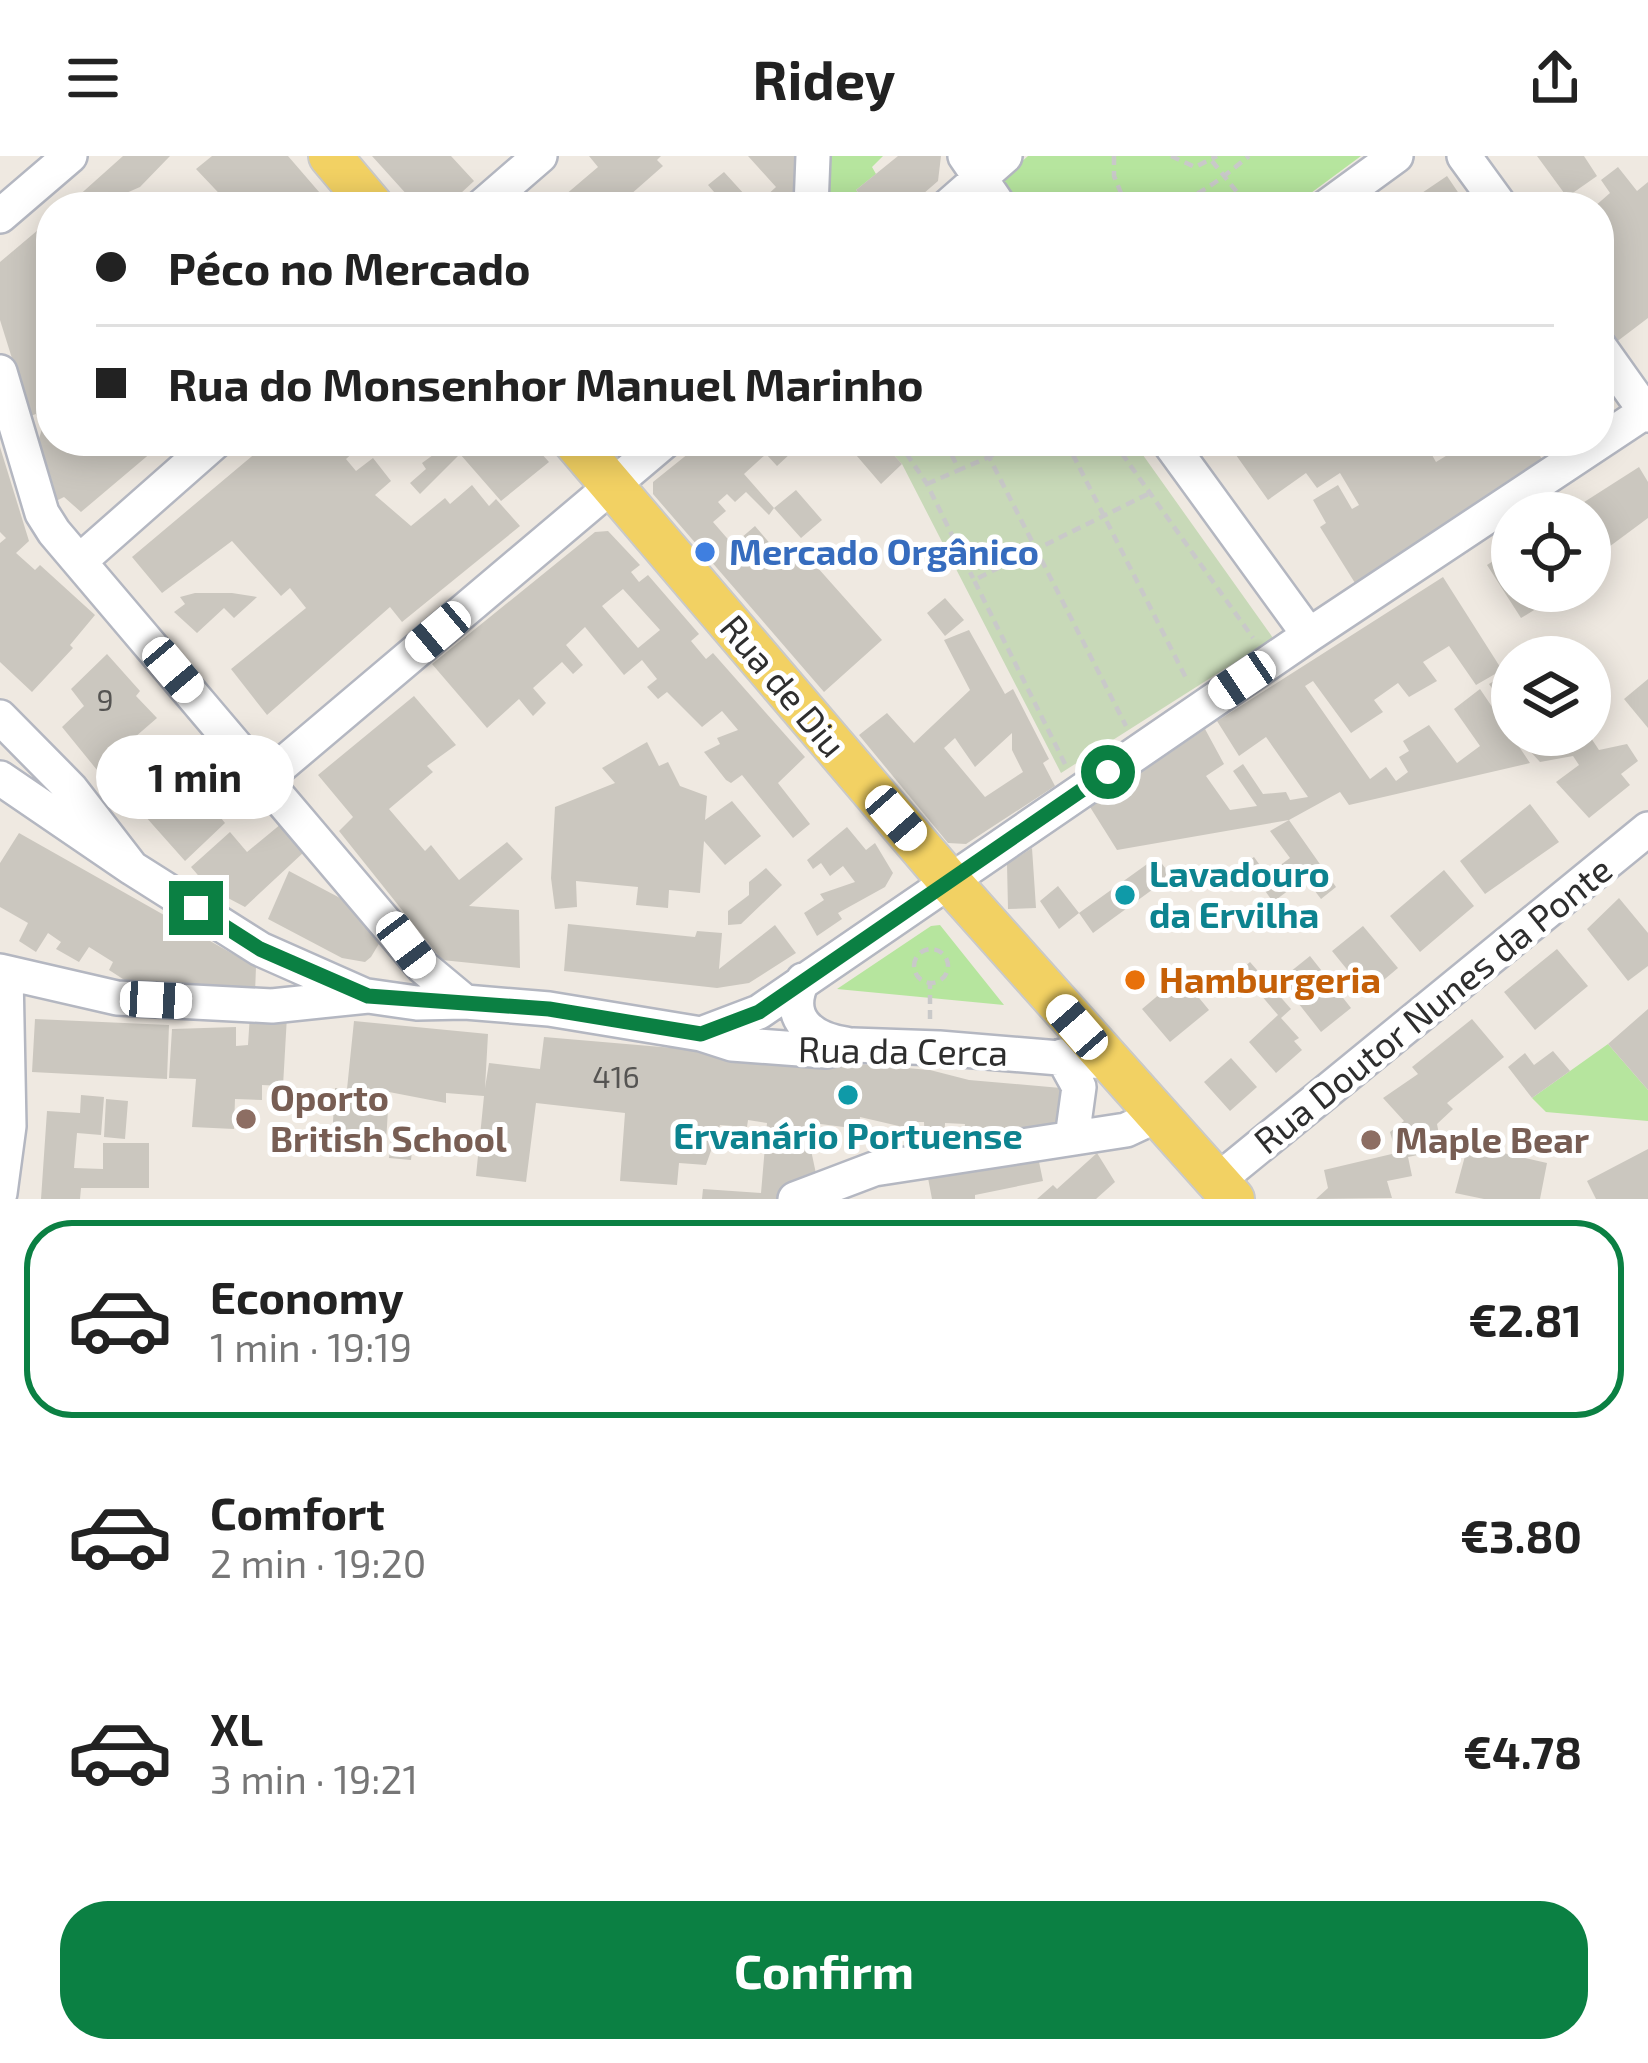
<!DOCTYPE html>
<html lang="en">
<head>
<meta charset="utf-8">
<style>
	:root { --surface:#fff; --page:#f2f2f2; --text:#222; --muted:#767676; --line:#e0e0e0; --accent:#0b8043 }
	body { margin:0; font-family:"Exo 2",sans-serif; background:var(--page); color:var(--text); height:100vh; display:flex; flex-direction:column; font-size:45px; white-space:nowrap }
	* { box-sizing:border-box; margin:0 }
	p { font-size:39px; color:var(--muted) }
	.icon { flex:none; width:66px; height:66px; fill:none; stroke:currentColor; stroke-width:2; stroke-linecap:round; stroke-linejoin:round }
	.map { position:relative; height:1043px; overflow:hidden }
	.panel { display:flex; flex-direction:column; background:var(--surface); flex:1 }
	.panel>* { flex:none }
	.guide { position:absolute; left:36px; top:36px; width:1578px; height:264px; border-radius:48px; box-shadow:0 6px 30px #0003; display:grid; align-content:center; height:264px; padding:0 60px; background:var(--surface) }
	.fabs { position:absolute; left:1491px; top:336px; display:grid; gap:24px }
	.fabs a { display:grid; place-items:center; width:120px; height:120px; border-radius:50%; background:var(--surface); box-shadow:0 6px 30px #0003; font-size:60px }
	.end { position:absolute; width:54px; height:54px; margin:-27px; border:15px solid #0b8043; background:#fff; box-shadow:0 0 0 6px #fff }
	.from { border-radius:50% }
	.bubble { position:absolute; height:84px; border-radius:42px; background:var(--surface); box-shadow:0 6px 30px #0003; font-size:39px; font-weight:700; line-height:84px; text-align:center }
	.car { position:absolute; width:36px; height:72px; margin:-36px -18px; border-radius:15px; box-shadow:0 0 9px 3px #0007; background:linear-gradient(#fff 24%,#345 0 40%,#fff 0 76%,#345 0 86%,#fff 0) }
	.guide b { display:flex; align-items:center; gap:42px; height:114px; font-size:45px }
	.guide b+b { border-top:3px solid var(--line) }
	.guide i { width:30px; height:30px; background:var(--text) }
	ul { padding:21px 0 0; list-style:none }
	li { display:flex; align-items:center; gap:36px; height:198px; margin:0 24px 18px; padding:0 36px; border:6px solid transparent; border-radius:48px }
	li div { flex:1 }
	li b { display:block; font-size:45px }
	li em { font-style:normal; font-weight:700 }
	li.selected { border-color:var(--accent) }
	li>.icon { width:108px; height:108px; stroke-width:1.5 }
	.action { display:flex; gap:24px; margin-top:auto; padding:24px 60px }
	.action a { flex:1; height:138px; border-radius:48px; background:var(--accent); color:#fff; font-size:48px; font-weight:700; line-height:138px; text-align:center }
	header { display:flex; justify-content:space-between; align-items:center; height:156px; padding:0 60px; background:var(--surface); font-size:54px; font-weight:700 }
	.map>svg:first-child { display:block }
	.green { fill:#b6e59e }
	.cemetery { fill:#c8d9b8 }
	.building { fill:#cbc7bf; fill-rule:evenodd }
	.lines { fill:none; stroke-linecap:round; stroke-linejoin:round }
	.minor-casing { stroke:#b4b7c1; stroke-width:38 }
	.major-casing { stroke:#c9c9c9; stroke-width:46 }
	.path { stroke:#c9c9c9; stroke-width:4.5; stroke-dasharray:9 6; stroke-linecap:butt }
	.minor { stroke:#fff; stroke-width:33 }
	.major { stroke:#f2d163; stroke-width:42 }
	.route { stroke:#0b8043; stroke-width:15 }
	.shop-dot { fill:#3f7fe0; stroke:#fff; stroke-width:4.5 }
	.culture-dot { fill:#0f9aa8; stroke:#fff; stroke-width:4.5 }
	.food-dot { fill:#e8710a; stroke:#fff; stroke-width:4.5 }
	.education-dot { fill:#8d6e63; stroke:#fff; stroke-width:4.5 }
	.labels { text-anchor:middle; stroke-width:10; stroke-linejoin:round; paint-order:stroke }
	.number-label { font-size:30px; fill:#555452 }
	.shop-label { font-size:36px; font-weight:bold; fill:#366cbe; stroke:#fff; text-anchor:start }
	.street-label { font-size:36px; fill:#2e2e2e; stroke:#fff }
	.culture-label { font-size:36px; font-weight:bold; fill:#0d838f; stroke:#fff; text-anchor:start }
	.food-label { font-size:36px; font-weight:bold; fill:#c56008; stroke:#fff; text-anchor:start }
	.education-label { font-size:36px; font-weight:bold; fill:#785e54; stroke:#fff; text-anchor:start }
</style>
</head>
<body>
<header><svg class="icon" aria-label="menu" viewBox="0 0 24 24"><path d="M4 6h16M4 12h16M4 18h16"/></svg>Ridey<svg class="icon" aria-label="share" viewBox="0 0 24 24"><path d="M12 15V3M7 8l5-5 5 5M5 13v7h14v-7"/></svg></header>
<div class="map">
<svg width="1648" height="1043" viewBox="0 0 1648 1043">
	<rect width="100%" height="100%" fill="#efe9e1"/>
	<path class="green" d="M813,0H883L872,11L876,18L856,34L870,51H811Z
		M1028,0H1361L1292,51H1022L1001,24Z
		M940,769L1004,849L837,833L931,770Z
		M1608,888L1648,934V965L1546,956L1532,942Z"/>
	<path class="cemetery" d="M881,285H1133L1273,482L1061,617L902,308Z"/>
	<path class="building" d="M123,0H170L140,31L124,38L127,51H66Z
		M212,0H288L332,51H257L248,41L232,51L196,13Z
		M372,0H451L474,25L446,51H418Z
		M589,0H661L657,4L663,10L630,39L641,51H551L598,11Z
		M748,0H806L805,51H727L708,29L724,16L755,50L776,31Z
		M898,0H941L938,25L908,51H870L856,34Z
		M1537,0H1584L1597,20L1567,41Z
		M1618,11L1637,35L1648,26V162L1615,187L1599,164V103L1608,96L1599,85V51H1594L1610,37L1601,24Z
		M1447,20L1468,51H1418L1413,43Z
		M51,63V285H165L81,356L64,341L56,345L37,289L42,273L36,258L30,260L0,164V106Z
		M270,285H366L346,303L356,315L373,302L391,325L375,339L411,370L445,342L450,348L472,329L489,350L496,343L520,370L402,466L390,451L267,559L231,513L306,452L290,432L281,440L232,385L162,437L132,401Z
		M424,285H530L549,306L501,345L460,298L420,338L410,327L426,313L422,307L433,299Z
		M704,285H804L777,310L766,298L744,318L774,352L769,359L746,336L735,346L727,338L718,346L726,355L713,366L733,389L755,370L786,406L801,393L882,484L824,536L653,338V326Z
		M844,285H881L902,308L881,328Z
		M1242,285H1424L1436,306L1464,289L1461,285H1530L1542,303L1355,427L1320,371L1326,367L1313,344L1338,329L1352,353L1359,349L1340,317L1317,332L1306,317L1268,344L1231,292Z
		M0,291L29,385L16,397L35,414L40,409L95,459L70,489L73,492L32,536L0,506V387L6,382L0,376Z
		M1639,311L1648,326V362L1590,405V357H1567Z
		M796,334L822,364L801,382L774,352Z
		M608,375L640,409L631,416L639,426L648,419L699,478L691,485L706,503L713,497L805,601L778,627L810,668L793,682L742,619L731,627L726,624L704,596L720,588L717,582L738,574L722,555L702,571L667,536L658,543L647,531L657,523L642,504L624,519L585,471L566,489L583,509L573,518L562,506L533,532L546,547L533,560L519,543L487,572L432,508L595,376ZM623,433L660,474L638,492L602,450Z
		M1512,393V435H1546L1539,440L1544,448L1521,462L1487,409Z
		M1443,421L1502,514L1476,529L1449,490L1423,506L1437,525L1409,541L1398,527L1374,544L1383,556L1351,577L1313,525L1305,530L1370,623L1386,611L1396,625L1408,616L1399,601L1409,595L1403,585L1429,569L1457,607L1480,590L1454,553L1480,533L1530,607L1349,649L1340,636L1289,664L1336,731L1321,743L1305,722L1273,746L1245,707L1254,701L1267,719L1290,702L1270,675L1289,664L1117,694L1090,651L1205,573L1224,608L1206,620L1230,654L1257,650L1233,615L1243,608L1263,638L1286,636L1290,644L1308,641L1266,581L1239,600L1217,565Z
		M195,437H232L257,441L234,462L224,452L197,477L174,456L185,448L180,441Z
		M945,442L964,464L945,480L927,457Z
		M969,474L1005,538L1013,533L1049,603L1043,607L1055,630L966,688L948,687L859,579L887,557L914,587L970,534L944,484ZM1012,577V594L1023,616L985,641L944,592L955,582L975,611Z
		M107,498L140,535L136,540L157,562L97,614L62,571L84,550L71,533Z
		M1512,514V561L1489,528Z
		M1648,523V572L1624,543Z
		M414,540L456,589L427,610L433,616L389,653L425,695L431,689L459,724L507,686L523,703L469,750L519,754L520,812L442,804L339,675L353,661L318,619Z
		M1566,579H1589L1599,594L1627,588L1638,605L1621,618L1630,629L1589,662L1556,626L1579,609L1573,600L1540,606L1529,594Z
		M647,586L659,610L668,606L680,630L707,640L705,664L732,645L761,680L725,709L704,685L700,737L669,734L668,752L636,749L638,731L576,725L577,751L555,753L551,722L555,651L615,627L602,612Z
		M174,600L212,640L206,646L210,650L232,629L242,638L250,630L257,640L240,655L233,649L221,662L225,667L185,705L129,642Z
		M1530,648L1559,686L1485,738L1460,705Z
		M281,668L304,696L245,751L209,732L191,711L230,676L247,696Z
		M847,671L866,694L875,687L893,717L885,731L838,757L842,763L817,780L804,757L824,744L820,738L855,726L843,710L830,720L821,707L813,713L807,704Z
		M19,677L256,811L255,837L137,832L109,814L113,806L89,791L79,806L56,793L61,786L48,777L36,796L19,785L28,767L0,751V707Z
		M1032,692L1036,752L1008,753L1007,708Z
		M1157,701L1171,720L1093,777L1079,757Z
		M766,712L782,729L741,768L728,769V755L749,739V726Z
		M1444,714L1474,750L1420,796L1390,760Z
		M289,715L359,752L380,786L371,801L365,806L342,802L268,763Z
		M1058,730L1079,757L1059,773L1040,745Z
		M1619,742L1648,777V810L1628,825L1587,773Z
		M568,768L695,781L697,775L722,777L719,813L775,769L796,797L749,827L717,832L564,815Z
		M1363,770L1398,812L1367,838L1332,795Z
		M1557,793L1588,830L1535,874L1504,836Z
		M1310,800L1351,852L1321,876L1280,824Z
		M1250,806L1291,853L1281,862L1299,882L1294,885L1302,894L1276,917L1249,886L1278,859L1254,831L1241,842L1227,826Z
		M1181,820L1209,854L1170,886L1142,853Z
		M1648,853V934L1608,888Z
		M250,858L287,860L283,930L262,929V944L235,943L234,973L192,971L196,923L169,922L172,873L236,871V890L248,889Z
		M35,863L169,869L167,923L32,916Z
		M1472,863L1504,901L1447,947L1453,953L1437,968L1442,994L1408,1001L1412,1020L1387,1025L1392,1042L1316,1043L1328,1032L1324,1014L1396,997L1390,976L1404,965L1383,942L1418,918L1412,911Z
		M354,865L488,878L485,932L489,907L540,913L544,881L930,914L969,924L1061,932L1058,979L964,980L965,968L945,967L944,987L925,986L924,966H917L916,974L860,961L859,973L805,966L818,1027L786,1043H702L703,1033L761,1037L767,967L748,964L747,971L720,969L706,1009L679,1007L677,1029L620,1025L625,957L536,947L526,1026L476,1020L484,940L446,937V947L389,936L386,987L332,983L335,932L347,933Z
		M1553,895L1570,915L1532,942L1508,911L1525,897L1534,909Z
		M1231,902L1257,931L1230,955L1204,926Z
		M81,939L104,941L101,979L77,977L74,1012L103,1013V987H149V1032H81L80,1043H41L47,955L80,957Z
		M106,943L128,945L125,983L104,981Z
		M391,982L413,984L411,1004L389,1002Z
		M1468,989L1547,1007L1540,1043H1484L1455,1037Z
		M1648,993V1043H1596L1587,1025Z
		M1097,997L1115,1026L1096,1043H1037L1053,1029L1057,1033Z
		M1038,1001L1043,1025L975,1039V1043H932L928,1022Z"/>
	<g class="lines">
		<defs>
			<path id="minor" d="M965,0L1000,51
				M1464,0L1501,51
				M481,51L540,0
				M811,51L813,0
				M947,51L1005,0
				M1326,51L1396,0
				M0,60L70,0
				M1599,190L1648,259
				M0,216L42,357L54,376L423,811L465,846
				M1168,285L1309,479
				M81,404L216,285
				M0,561L71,633L132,712L0,622
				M265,623L665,285
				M132,712L260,793L366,840
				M0,815L117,842L272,850L368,840L417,847L465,846L549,853L701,878L732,888L826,895L853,889L939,892L1107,906
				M803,824C784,861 810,883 846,888
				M701,878L759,856L1309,479L1648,254
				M1062,900L1079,931L1072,982
				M1217,1025L1648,673
				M0,1037L9,970L6,817
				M795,1043L874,1013L1126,974L1156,960"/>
			<path id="major" d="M330,0L373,51
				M574,285L950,726L1233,1043"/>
		</defs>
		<use href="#minor" class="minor-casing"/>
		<use href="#major" class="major-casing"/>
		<path class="path" d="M1114,0V20L1121,37C1166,71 1213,29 1249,0
			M1171,0L1195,11L1217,0
			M1212,5L1249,51
			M1104,51L1121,37
			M898,285L927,328L973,422
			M945,285L959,314L989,301L982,285
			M1020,285L989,301L1126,570
			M1066,285L1188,526
			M1113,285L1253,482
			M927,328L959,314
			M1065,608L974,424L1150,337
			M914 810a17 17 0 1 1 34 0a17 17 0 1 1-34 0Z
			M930,863V827"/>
		<use href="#minor" class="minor"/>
		<use href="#major" class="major"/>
	</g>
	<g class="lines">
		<path class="route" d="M196,752L260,793L368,840L549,853L701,878L759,856L1108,616"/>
	</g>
	<circle class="shop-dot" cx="705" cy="396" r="12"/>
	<g class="culture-dot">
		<circle cx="1125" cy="739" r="12"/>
		<circle cx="848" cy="939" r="12"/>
	</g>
	<circle class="food-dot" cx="1135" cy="824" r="12"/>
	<g class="education-dot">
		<circle cx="246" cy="963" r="12"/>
		<circle cx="1371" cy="984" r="12"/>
	</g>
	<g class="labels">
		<g class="number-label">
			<text x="105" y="555">9</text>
			<text x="616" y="932">416</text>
		</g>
		<g class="shop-label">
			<text x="729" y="409">Mercado Orgânico</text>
		</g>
		<g class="street-label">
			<text transform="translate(783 530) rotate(50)" y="13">Rua de Diu</text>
			<text transform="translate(1433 849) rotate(-39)" y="13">Rua Doutor Nunes da Ponte</text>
			<text transform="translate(903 895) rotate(1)" y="13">Rua da Cerca</text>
		</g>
		<g class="culture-label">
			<text x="1149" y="731">Lavadouro<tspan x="1149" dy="41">da Ervilha</tspan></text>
			<text x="848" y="993" text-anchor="middle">Ervanário Portuense</text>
		</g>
		<g class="food-label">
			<text x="1159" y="837">Hamburgeria</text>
		</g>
		<g class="education-label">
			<text x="270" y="955">Oporto<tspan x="270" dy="41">British School</tspan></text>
			<text x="1395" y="997">Maple Bear</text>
		</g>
	</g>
</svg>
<div class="fabs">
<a><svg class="icon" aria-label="locate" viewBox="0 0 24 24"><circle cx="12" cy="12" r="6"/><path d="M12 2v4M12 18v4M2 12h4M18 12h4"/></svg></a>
<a><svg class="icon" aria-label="layers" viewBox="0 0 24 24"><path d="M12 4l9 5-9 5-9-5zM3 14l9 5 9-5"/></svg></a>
</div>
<i class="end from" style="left:1108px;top:616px"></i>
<i class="end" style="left:196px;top:752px"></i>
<div class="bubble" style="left:96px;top:579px;width:198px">1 min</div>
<i class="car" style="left:438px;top:476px;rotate:230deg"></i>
<i class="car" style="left:173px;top:514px;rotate:140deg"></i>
<i class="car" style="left:1242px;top:524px;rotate:236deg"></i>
<i class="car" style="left:896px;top:662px;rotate:139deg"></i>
<i class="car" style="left:406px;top:789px;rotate:143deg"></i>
<i class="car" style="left:156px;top:844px;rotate:93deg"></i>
<i class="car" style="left:1077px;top:871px;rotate:319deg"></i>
<div class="guide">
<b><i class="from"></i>Péco no Mercado</b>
<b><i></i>Rua do Monsenhor Manuel Marinho</b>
</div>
</div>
<section class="panel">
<ul>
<li class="selected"><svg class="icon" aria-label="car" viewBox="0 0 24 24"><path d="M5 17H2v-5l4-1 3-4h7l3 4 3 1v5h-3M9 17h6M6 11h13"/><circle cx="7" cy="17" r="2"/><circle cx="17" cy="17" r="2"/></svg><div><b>Economy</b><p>1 min · 19:19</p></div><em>€2.81</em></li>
<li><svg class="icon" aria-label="car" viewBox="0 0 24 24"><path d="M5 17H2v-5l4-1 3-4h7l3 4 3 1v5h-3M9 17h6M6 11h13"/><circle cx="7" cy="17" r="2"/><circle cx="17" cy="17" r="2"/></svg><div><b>Comfort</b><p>2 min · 19:20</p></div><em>€3.80</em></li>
<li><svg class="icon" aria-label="car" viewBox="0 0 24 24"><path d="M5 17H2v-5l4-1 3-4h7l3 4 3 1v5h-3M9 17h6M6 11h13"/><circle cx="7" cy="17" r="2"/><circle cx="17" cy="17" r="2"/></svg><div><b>XL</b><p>3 min · 19:21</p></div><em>€4.78</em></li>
</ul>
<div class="action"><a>Confirm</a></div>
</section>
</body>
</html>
